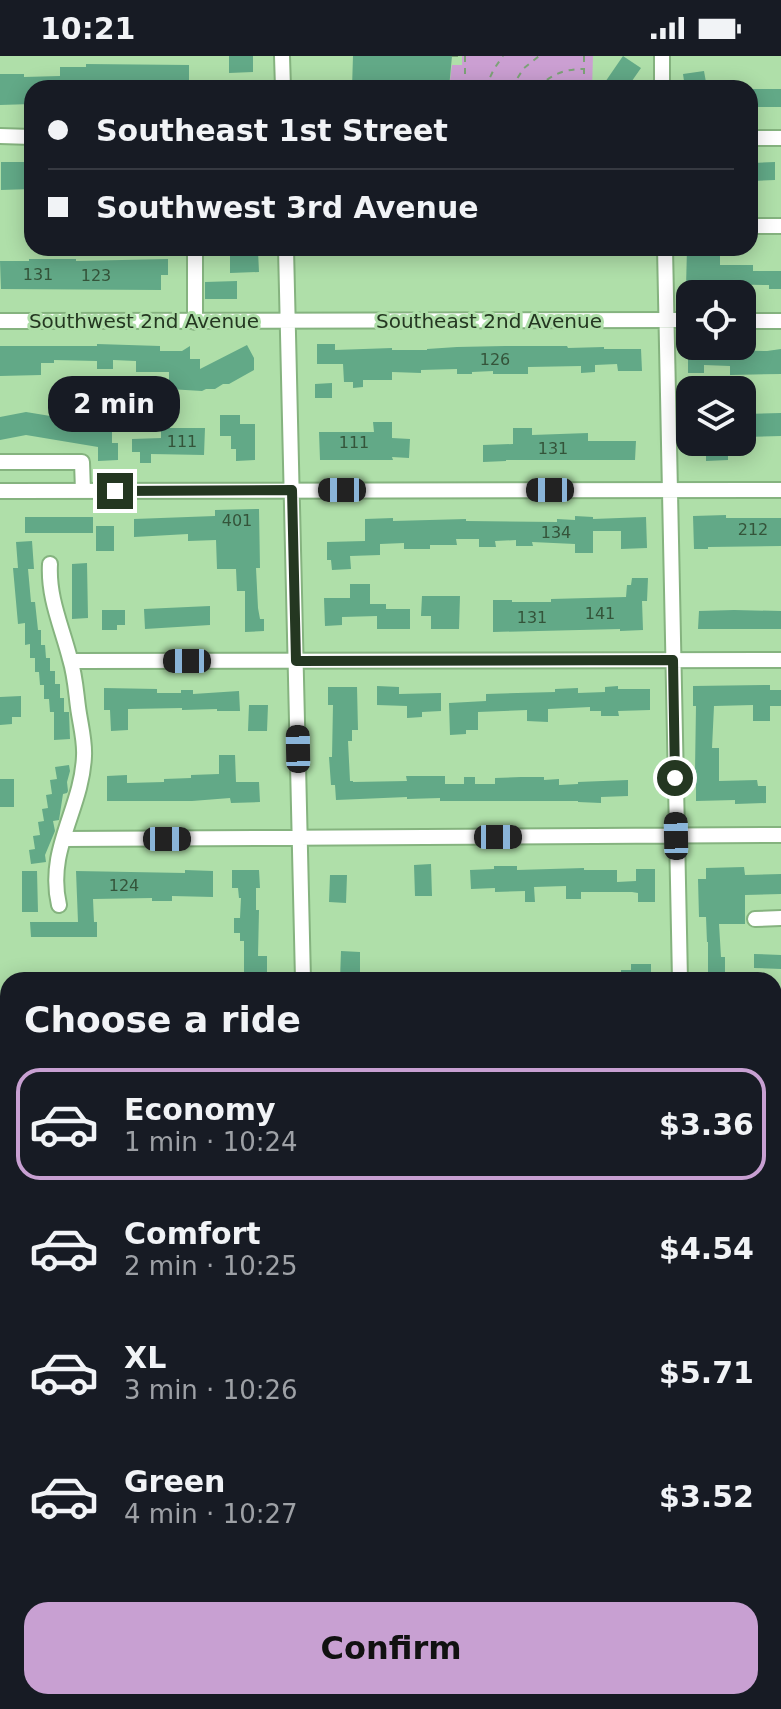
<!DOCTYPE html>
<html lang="en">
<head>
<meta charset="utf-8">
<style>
	:root { --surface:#171b24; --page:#20242c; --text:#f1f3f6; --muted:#9ea1a6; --line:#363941; --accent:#c8a0d2 }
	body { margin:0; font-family:"DejaVu Sans",sans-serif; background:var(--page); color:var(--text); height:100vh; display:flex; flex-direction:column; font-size:30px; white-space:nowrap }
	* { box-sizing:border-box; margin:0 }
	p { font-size:26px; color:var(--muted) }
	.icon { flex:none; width:44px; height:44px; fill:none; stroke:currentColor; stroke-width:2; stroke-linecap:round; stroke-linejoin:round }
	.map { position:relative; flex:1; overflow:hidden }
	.side { position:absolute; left:0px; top:916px; width:782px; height:738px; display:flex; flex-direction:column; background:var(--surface); border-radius:24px 24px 0 0; box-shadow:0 4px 20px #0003 }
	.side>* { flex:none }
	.top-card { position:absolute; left:24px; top:24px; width:734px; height:176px; border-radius:24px; box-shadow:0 4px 20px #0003; display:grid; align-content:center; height:176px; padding:0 24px; background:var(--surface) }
	.fabs { position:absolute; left:676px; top:224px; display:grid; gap:16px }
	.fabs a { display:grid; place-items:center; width:80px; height:80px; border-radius:16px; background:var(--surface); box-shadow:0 4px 20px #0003; font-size:40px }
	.end { position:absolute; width:36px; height:36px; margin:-18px; border:10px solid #243721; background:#fff; box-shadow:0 0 0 4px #fff }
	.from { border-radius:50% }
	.bubble { position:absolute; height:56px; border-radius:24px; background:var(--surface); box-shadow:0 4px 20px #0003; font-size:26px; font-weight:600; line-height:56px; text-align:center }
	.car { position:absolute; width:24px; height:48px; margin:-24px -12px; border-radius:10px; box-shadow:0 0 6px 2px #0007; background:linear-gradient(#222 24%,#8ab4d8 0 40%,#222 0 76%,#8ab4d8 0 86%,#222 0) }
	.top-card b { display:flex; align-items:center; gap:28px; height:76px; font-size:30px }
	.top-card b+b { border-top:2px solid var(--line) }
	.top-card i { width:20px; height:20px; background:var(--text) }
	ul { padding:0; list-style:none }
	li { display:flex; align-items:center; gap:24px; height:112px; margin:0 16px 12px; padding:0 8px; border:4px solid transparent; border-radius:24px }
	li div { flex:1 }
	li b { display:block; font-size:30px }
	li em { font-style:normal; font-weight:600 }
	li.active { border-color:var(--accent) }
	li>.icon { width:72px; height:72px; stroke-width:1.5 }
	h2 { padding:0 24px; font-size:36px; line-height:96px }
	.action { display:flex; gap:16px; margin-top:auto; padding:16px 24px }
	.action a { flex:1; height:92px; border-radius:24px; background:var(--accent); color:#111; font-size:32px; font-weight:600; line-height:92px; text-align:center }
	.status { display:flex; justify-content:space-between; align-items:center; height:56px; padding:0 40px; background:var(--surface); direction:ltr }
	.status svg { height:22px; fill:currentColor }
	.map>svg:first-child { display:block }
	.green { fill:#cb9fd2 }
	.building { fill:#62a987 }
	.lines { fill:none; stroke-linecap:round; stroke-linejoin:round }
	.minor-casing { stroke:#85b37f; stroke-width:18 }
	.path { stroke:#7da378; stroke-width:2; stroke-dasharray:6 6; stroke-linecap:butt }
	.minor { stroke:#fff; stroke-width:14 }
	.route { stroke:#243721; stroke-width:10 }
	.labels { text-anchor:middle; stroke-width:6; stroke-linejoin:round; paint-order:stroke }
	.number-label { font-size:16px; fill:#34543a }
	.street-label { font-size:20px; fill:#243721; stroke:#afdfa9 }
</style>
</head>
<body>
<div class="status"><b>10:21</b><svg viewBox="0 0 49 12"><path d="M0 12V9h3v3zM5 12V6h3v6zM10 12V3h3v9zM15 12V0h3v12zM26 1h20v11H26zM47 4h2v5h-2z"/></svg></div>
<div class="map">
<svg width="781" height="1653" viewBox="0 0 781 1653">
	<rect width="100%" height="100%" fill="#afdfa9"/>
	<path class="green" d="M462,0H593L592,32H590L589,29L588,32H449L452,9H462Z"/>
	<path class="building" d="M229,0H253V16L229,17Z
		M353,0H452L449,32H352Z
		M623,0L641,12L627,32H601Z
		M86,8L189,9V32H32V48L0,49V18H24V21L60,20V11H86Z
		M704,15L707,32H685L683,18Z
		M750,33H781V51H750Z
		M1,106H32V133L1,134Z
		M775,106V124L752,125V107Z
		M687,192H720V209H753V215H781V233H769V229L713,228V232H686Z
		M258,195L259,216L230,217V196Z
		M29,203H76V205L168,203V219H161V234L1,233L0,205H29Z
		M237,225V243H205V226Z
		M97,288L160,290V295H182L190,290V303H200V313L247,289L254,302V314L229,328H223L215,333H206L202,335L169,333V316H136V305L113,304V313H97V305L54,304V307H41V319L0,320V290H97Z
		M317,288H335V294L392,292V294H427V293L457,291L505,290H567L568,292L604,291V293H641L642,315H618L617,308L595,309V316L581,317V310L528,311V318H493V315L472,316V318H457V313L421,314V317L392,316V324H363V331L353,332V326H344L343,308H317Z
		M688,291H715V294L767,295L781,293V318L730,319V310L704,309V317H688Z
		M332,327V342H315V328Z
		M26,356L99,368V360H112V387H118V404L98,405V391L26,379L0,384V361Z
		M781,357V380L745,381L744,358Z
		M220,359H240V368H255V404L236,405V393H231V380H220Z
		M373,366H392V382L410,383L409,402L392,401L393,404H320L319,376H374Z
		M161,372H205L204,399L151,398V407H140V396H132V383L161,382Z
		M513,372H532V379L588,377V385H636L635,404H506V405L483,406V389L513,388Z
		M706,386H728V404L706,405Z
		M259,453L260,512H256L258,552L260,563H264V575L245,576V535H237L236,513H217L216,484L188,485V478L134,481V463L215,460V454Z
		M726,459V462H781V490L708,491V493H694L693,460Z
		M575,460L593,461V463L646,461L647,492L621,493V475H593V497H575V488L532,486L533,490H516V484L495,485L496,491H479V483H456L457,489H430V493H404V487L380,488V499L350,500L351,513L332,514L331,504H327V486L365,485V463L393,462V465L466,463V465L557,466V463L575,464Z
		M25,461H93V477H25Z
		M96,470H114V495H96Z
		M32,485L34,513H28L31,546H35L38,574H41V589H45L46,602H50V615H55V628H60V642H64V656H69L70,683L54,684V656H50L49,643H44V629H40L39,616H35V602H30V588L25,589V567L18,568L13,512H18L16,486Z
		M87,507L88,562L72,563V508Z
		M632,522H648L647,545H642L643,574L620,575V573L493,576V544H512V546H551V543L626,541L627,529H631Z
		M350,528H370V548H386V553H410V573H377V560L342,561V569L325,570L324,542H350Z
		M422,540H460L459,573H431V560H421Z
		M210,550V569L145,573L144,553Z
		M102,554H125V569H117V574H102Z
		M734,554L781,555V573H698L699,555Z
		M770,629V634H781V650H770V665H753V649L714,650L712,692H719V725L757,724L758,730H766V747L735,748V744L696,745V714H695L696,650H693V630Z
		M377,630L399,631V638L441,637V655L422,656V661L407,662V650L377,649Z
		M618,630V633H650V654L618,655L619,660H601V655H590V651L548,653V666L527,665V654L478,656V674H466V678L450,679L449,647L486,645V638L555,636V633L578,632V637L605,636V631Z
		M328,631H357L358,674H352V685H348L350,725H353V726L407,725L406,720H445V728H464V721H475V728H495V722L521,721H544V724L559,723V729L578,728V726L628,724V740L601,741V747L578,746V745H440V742L407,743V741L336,744L335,729H331L329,701H332L333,649H328Z
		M104,632L157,633V637H181V634H193V638L239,635L240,655H217V653L182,654V652L128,653V674L111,675L110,654H104Z
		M21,640V661H12V668L0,669V641Z
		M249,649H268L267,675H248Z
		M219,699H235L236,726H259L260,746L231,747L230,742L192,745H107V720L127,719V727L164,726V723L191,722V719L219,718Z
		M69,709L70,715L67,726L68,735L67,737L63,738L59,764L53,765L55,775L45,799L46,806L31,808L29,794L35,793L33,780L40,779L38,766L44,765L42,753L48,752L46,739L52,738L50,724L57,723L55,711Z
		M0,723H14V751H0Z
		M431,808L432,840H415L414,809Z
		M494,810H517V814L584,812V814H617V826L636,825V813H655V846H638V837L632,836H581V843H566V830L534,831L535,846H525V835L495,836V832L471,833L470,814L494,813Z
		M744,811L745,819L781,818V838L745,839V868H719L721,901H725V924H708V886H707L706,861H699L698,823H706V812Z
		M185,814L213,815V841L172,840V845H152V842L93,843L94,866H97V881H31L30,866H78L76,815L185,817Z
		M232,814H259L260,832H256V854H259L258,900H267V924H244V885H240V877H234V862H240L241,842H239L238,832H232Z
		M22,815H37L38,856H22Z
		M330,819H347L346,847L329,846Z
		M341,895L360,896V924H340Z
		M754,898L781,899V913L754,912Z
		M631,908H651V924H621V914H631Z"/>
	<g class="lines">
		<defs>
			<path id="minor" d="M282,0L283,32
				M662,0V32
				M0,80L32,81
				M750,82H781
				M750,170H781
				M195,192V266
				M286,192L303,924
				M665,192L680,924
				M0,265L690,264
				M742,265H781
				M0,406H82L83,435
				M0,435L781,434
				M50,508C48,542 62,571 70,603C75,619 76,636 78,651C80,667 85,684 84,700C82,753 46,793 59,849
				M71,605L781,604
				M63,783L781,779
				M755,863L781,862
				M774,1007H781
				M0,1010H8
				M0,1178H8
				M774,1179H781
				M0,1343H8
				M776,1343L777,1372H781
				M774,1507H781
				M0,1509H8
				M774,1560L781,1559
				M317,1646V1653
				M695,1646V1653"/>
		</defs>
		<use href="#minor" class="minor-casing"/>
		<path class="path" d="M452,0H463
			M465,0V32
			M584,0V31L588,32
			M485,32L494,13L503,0
			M511,32L524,12L539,0
			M538,32C551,18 565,13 584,13"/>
		<use href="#minor" class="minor"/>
	</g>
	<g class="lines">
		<path class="route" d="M115,435L292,434L296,605L673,604L675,722"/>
	</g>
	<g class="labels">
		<g class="number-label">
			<text x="38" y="224">131</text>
			<text x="96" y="225">123</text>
			<text x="495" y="309">126</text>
			<text x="182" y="391">111</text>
			<text x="354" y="392">111</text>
			<text x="553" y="398">131</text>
			<text x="237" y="470">401</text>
			<text x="753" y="479">212</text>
			<text x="556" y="482">134</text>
			<text x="600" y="563">141</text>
			<text x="532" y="567">131</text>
			<text x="124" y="835">124</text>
		</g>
		<g class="street-label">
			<text x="144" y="272">Southwest 2nd Avenue</text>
			<text x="489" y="272">Southeast 2nd Avenue</text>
		</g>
	</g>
</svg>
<div class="fabs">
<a><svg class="icon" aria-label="locate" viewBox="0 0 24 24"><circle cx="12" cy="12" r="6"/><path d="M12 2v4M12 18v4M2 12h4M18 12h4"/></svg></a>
<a><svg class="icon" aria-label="layers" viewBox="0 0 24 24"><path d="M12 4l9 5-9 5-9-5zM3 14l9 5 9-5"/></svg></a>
</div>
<i class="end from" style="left:675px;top:722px"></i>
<i class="end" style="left:115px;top:435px"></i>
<div class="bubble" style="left:48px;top:320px;width:132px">2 min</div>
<i class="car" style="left:342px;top:434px;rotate:270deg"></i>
<i class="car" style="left:550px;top:434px;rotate:270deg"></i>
<i class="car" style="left:187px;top:605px;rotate:270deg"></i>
<i class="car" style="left:298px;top:693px;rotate:359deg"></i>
<i class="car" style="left:676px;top:780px;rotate:359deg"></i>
<i class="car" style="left:498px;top:781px;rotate:90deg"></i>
<i class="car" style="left:167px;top:783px;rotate:90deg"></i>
<div class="top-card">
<b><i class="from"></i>Southeast 1st Street</b>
<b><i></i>Southwest 3rd Avenue</b>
</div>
<section class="side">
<h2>Choose a ride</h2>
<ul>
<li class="active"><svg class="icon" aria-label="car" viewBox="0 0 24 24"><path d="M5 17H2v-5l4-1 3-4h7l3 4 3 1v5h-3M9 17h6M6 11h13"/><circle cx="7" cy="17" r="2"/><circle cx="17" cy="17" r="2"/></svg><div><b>Economy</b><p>1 min · 10:24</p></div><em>$3.36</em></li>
<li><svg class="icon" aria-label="car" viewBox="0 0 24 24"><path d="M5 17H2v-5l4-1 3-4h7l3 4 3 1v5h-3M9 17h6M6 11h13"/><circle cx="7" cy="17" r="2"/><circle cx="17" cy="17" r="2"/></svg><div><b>Comfort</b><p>2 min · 10:25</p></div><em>$4.54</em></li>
<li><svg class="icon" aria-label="car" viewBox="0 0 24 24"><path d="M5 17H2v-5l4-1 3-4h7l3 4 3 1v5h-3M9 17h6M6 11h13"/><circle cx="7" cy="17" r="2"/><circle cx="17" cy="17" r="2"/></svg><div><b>XL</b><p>3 min · 10:26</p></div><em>$5.71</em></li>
<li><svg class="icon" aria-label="car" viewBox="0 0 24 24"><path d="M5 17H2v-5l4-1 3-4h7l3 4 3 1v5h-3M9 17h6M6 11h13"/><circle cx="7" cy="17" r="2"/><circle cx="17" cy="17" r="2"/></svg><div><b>Green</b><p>4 min · 10:27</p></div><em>$3.52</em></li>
</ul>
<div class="action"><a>Confirm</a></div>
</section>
</div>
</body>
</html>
